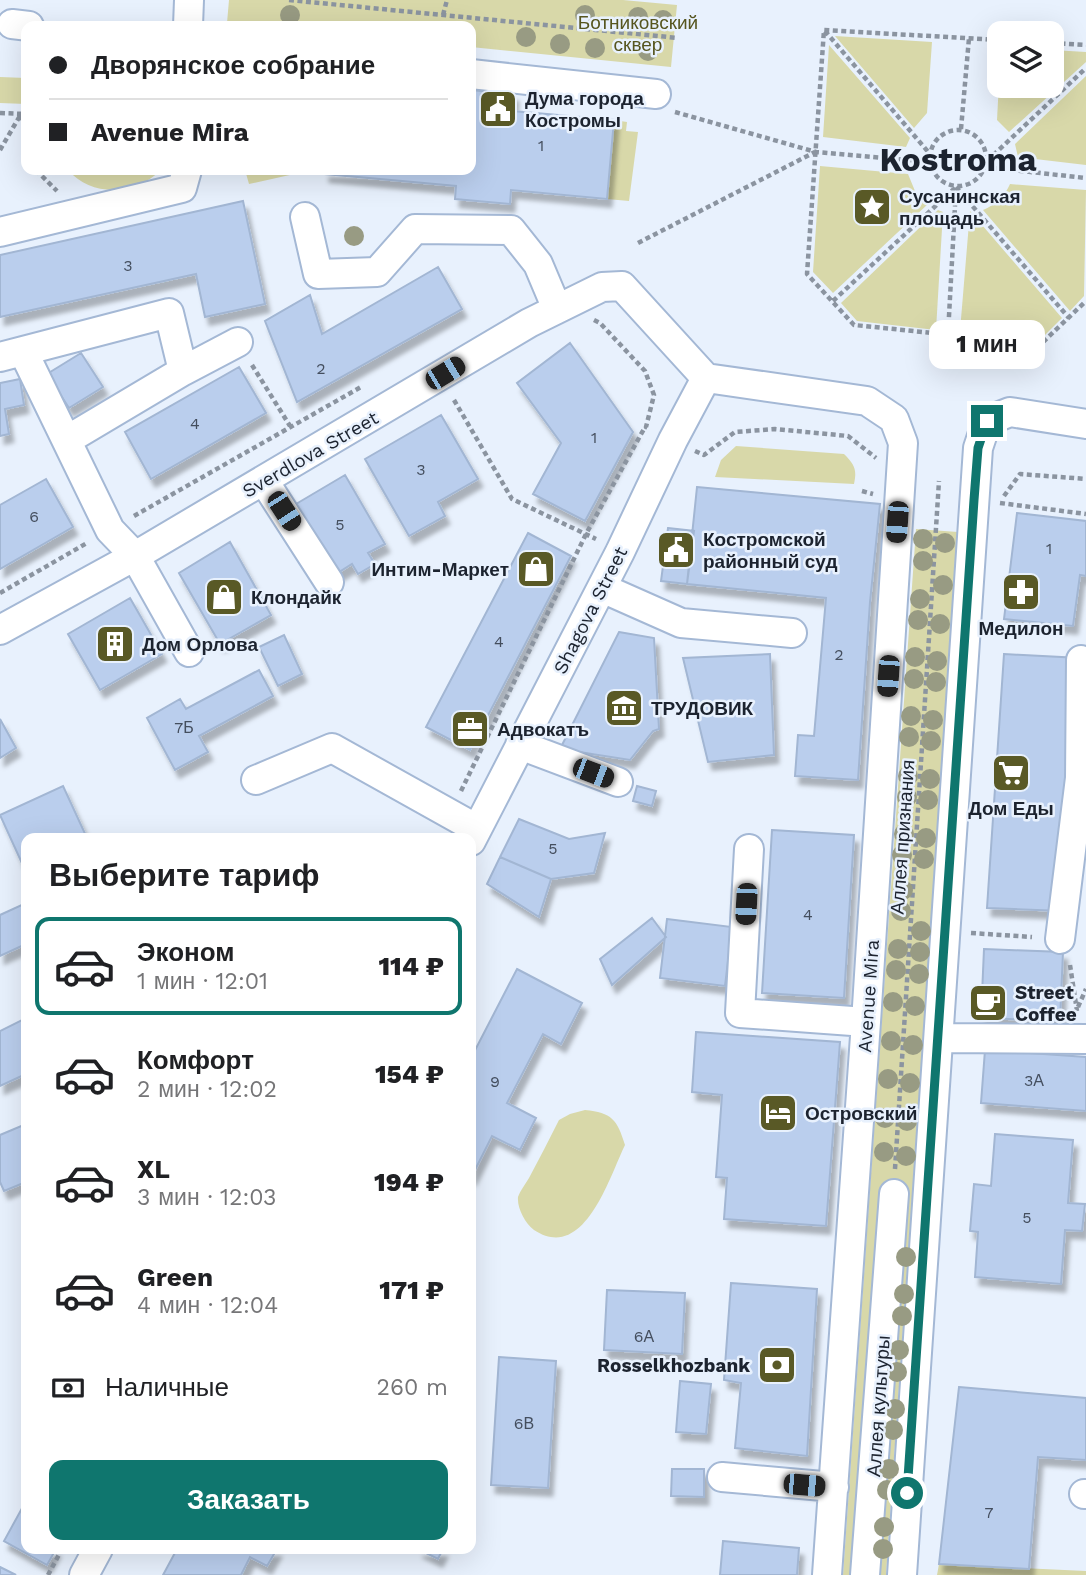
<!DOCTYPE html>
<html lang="ru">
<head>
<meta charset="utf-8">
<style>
	:root { --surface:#fff; --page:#f6f6f6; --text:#202124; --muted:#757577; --line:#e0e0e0; --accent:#0f766e }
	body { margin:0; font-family:"Work Sans",sans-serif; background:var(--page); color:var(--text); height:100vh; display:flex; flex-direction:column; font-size:26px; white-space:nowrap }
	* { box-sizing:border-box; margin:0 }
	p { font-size:23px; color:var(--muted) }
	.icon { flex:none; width:38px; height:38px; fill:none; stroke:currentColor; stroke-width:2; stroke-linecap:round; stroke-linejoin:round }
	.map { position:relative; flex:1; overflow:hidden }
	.drawer { position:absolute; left:21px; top:833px; width:455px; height:721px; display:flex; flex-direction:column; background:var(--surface); border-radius:14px; box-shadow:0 7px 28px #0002 }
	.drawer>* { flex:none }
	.top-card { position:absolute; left:21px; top:21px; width:455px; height:154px; border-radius:14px; box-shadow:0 7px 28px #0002; display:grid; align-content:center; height:154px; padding:0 28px; background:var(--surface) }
	.controls { position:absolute; left:987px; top:21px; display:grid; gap:14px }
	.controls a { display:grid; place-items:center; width:77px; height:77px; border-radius:14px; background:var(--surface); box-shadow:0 7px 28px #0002; font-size:35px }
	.end { position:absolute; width:32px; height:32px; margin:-16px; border:9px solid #0f766e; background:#fff; box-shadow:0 0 0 4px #fff }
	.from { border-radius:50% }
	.bubble { position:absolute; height:49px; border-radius:14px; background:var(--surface); box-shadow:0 7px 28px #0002; font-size:23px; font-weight:800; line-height:49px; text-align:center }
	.car { position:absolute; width:21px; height:42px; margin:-21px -10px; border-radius:9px; box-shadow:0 0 5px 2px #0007; background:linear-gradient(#222 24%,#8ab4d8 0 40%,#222 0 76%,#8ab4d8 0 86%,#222 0) }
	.top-card b { display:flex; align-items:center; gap:24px; height:66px; font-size:26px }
	.top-card b+b { border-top:2px solid var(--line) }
	.top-card i { width:18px; height:18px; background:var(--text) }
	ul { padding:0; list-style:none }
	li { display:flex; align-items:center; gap:21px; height:98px; margin:0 14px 10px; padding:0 14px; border:4px solid transparent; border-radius:14px }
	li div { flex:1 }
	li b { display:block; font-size:26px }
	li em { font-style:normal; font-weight:800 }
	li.selected { border-color:var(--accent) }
	li>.icon { width:63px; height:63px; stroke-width:1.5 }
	h2 { padding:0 28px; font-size:32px; line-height:84px }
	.pay { display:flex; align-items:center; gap:18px; height:77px; padding:0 28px; font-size:26px }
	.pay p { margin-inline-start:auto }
	.primary-button { display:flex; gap:14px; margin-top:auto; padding:14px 28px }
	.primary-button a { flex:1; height:80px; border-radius:14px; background:var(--accent); color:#fff; font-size:28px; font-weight:800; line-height:80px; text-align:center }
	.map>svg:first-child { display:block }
	.green { fill:#d8d8a9 }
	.building { fill:#baceed; stroke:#a2b6d3; stroke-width:2; filter:url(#shadow) }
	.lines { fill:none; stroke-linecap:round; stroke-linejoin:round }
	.minor-casing { stroke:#a4b8d5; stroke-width:32 }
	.path { stroke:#8b94a0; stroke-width:4.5; stroke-dasharray:5 3.5; stroke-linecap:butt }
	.minor { stroke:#fff; stroke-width:28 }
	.tree { fill:#989b83 }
	.route { stroke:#0f766e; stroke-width:9 }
	.labels { text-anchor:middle; stroke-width:5; stroke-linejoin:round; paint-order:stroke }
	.number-label { font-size:16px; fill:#444e5e }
	.park-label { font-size:19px; fill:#56551f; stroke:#e8f1fd }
	.poi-label { font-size:19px; font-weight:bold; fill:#1c232f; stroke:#e8f1fd; text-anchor:start }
	.street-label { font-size:19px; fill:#1c232f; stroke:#e8f1fd }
	.town-label { font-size:33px; font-weight:bold; fill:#1c232f; stroke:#e8f1fd }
</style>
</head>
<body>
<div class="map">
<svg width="1086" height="1575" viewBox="0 0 1086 1575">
	<defs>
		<filter id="shadow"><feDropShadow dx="4.5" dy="8" stdDeviation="2" flood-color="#0004"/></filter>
	</defs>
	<rect width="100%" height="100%" fill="#e8f1fd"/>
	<path class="green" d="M229,0H623L677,5L671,67L471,47V26H258L227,23Z
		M835,36L932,42L927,113L914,128Z
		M829,45L910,138L906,147L823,137Z
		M1052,50L1086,52V62L1009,132L997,120L999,82V86H1052Z
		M1086,76V165L1018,157L1015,144Z
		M0,77L26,78V104L0,103Z
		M614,120L627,122L626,131L638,132L629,201L607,199Z
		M820,166L908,174L915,191L928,204L833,293L813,272Z
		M68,170H161C136,195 92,198 68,170Z
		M245,170H312L249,184Z
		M1010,184L1086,190L1084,296L1070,311L983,210C995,205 1005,196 1010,184Z
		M938,210L943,212L936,330L857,321L841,303Z
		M970,211L1062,318L1040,340L960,331Z
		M736,446L844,454C855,465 857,470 854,484L715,477L721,460Z
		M916,529L958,532L886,1575H843Z
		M585,1110C612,1113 617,1119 625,1145C609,1178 584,1263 534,1230C525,1223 517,1208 518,1197C520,1191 526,1183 529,1178C539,1159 549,1140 559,1120L570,1114Z
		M939,1564L1086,1571V1575H937Z"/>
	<path class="building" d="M471,90L514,94L513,111L614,120L607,199L511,190L510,204L455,199L456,186L325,174V170H471Z
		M243,201L265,304L205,317L196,274L0,317V255Z
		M438,267L462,309L297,402L265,321L310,295L322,334Z
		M570,343L633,432L585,521L533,494L561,443L517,383Z
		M81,353L103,387L69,408L47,374Z
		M239,367L266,413L151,479L125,432Z
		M20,379L24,405L5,409L9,434L0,436V383Z
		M441,415L478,479L438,502L445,516L409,536L365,459Z
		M345,475L385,544L368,553L375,564L358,574L352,564L336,574L296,504Z
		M46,479L73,527L0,569V505Z
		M697,487L880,504L870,602L858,780L795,776L798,735L814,736L826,598L687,584Z
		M1017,513L1086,521V576L1080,575L1073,626L1004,619Z
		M668,528L694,531L687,584L661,581Z
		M528,533L571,556L470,750L426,727Z
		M230,542L271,615L220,644L179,573Z
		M130,598L162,654L100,690L68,634Z
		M619,632L654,638L659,729L653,731L630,760L560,749Z
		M284,635L302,674L278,686L259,647Z
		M770,654L774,755L708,762L683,658Z
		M1004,654L1080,658L1063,911L987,908Z
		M259,670L273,696L199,736L208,752L175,770L147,718L180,699L186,709Z
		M0,719L16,748L0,758Z
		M63,786L87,838H26V872L0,815Z
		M637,786L656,791L652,806L633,801Z
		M519,819L569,839L605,833L594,873L551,879L500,857Z
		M772,830L854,835L844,998L762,993Z
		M500,857L551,879L539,917L487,884Z
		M26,903V944L0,956V915Z
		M652,918L666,937L612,985L600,959Z
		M667,919L732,927L725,986L660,978Z
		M984,949L1063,952L1060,1021L981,1018Z
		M517,969L582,1003L561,1044L543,1034L507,1103L536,1118L520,1150L492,1136L471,1178V1058Z
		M26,1018V1074L0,1086V1031Z
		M696,1032L840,1042L826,1226L724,1219L727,1178L716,1177L722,1095L692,1092Z
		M985,1050L1086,1057V1111L981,1103Z
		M26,1124V1182L4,1191L0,1182V1135Z
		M995,1134L1073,1140L1068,1203L1085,1204L1082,1231L1065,1230L1061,1284L975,1277L978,1232L970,1231L974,1184L991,1186Z
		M731,1283L817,1289L807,1456L735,1448L741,1383L724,1380Z
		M607,1290L685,1293L682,1354L604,1350Z
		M499,1357L556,1361L548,1488L491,1485Z
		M680,1381L711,1384L706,1434L676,1432Z
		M959,1387L1086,1398V1460L1038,1457L1029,1569L939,1564Z
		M672,1469H704V1497L671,1496Z
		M26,1501V1549H56L47,1565L4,1541Z
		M723,1541L799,1548L797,1575H720Z
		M177,1549H277L267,1566L250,1557L241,1575H163Z
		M418,1549H443L438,1559Z
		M0,1567L16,1575H0Z"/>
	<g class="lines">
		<defs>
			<path id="minor" d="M12,24L29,26
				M188,26L189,0
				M471,74L656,94
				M305,217L318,274L377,272L415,229L511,230L538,264L557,309
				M0,232L182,188L187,170
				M23,351L169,313L183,371L67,440
				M0,357L23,351L110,530L135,556L189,652
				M183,371L238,342
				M264,481L329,582
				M602,588L681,623L792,633
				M0,630L135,556L529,323L602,287L622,286L706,378L867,401L894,419L903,443L866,1022L827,1575
				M1081,660L1080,778L1086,779
				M520,745L618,782
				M256,780L332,748L477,829
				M471,841L620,552L673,440L706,378
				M749,849L740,1013L866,1022
				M1060,939L1080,778
				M939,1038L1086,1039
				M722,1477L834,1487
				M1084,1494H1086
				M84,1575L98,1549
				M865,1575L894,1194
				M902,1575L978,448L987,421L1010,412L1086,424"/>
		</defs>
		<use href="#minor" class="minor-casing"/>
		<path class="path" d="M289,0L678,38
			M443,15L447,0
			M825,31L930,154
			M999,40L824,30L807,274L854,325L1041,344L1086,301
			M1052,43L1086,45
			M675,112L816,152L931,162
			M0,113L26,114
			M21,115L26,132
			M961,129L969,38
			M930 158a28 28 0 1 1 56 0a28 28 0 1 1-56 0Z
			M0,150L21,114
			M987,161L1086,68
			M985,167L1086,178
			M36,170L57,191
			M956,187L1069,318
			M638,243L815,152
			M833,301L956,187
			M594,320L600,323L645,371L654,395L646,427L649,428
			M948,334L956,188
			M252,365L290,426
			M454,400L512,499L596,539
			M695,451L704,455L735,432L775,429L848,436L876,458
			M862,491L873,494
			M1004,496L1020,474L1086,479
			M1000,503L1086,514
			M134,516L361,387
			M0,593L87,543
			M461,791L586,534L645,427
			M971,933L1032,937
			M1070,965L1077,1011
			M1078,1007L1086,989
			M895,1169L939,481
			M48,1575L62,1549"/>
		<use href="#minor" class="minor"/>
	</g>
	<g class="tree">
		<circle cx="290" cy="15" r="10"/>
		<circle cx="585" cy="15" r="10"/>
		<circle cx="638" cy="17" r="10"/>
		<circle cx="663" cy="20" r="10"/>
		<circle cx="526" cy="37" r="10"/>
		<circle cx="560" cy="44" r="10"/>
		<circle cx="595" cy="48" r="10"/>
		<circle cx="648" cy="51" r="10"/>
		<circle cx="354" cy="236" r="10"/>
		<circle cx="923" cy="539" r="10"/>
		<circle cx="945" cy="543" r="10"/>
		<circle cx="923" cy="561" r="10"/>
		<circle cx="943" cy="585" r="10"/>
		<circle cx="920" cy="599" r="10"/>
		<circle cx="918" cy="620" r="10"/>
		<circle cx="940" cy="624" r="10"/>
		<circle cx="915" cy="657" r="10"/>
		<circle cx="937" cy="661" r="10"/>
		<circle cx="914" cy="679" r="10"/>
		<circle cx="936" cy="682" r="10"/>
		<circle cx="911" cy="716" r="10"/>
		<circle cx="933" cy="720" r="10"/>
		<circle cx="909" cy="737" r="10"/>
		<circle cx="931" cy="741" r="10"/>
		<circle cx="908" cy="776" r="10"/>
		<circle cx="930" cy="779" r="10"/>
		<circle cx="907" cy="797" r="10"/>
		<circle cx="928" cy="800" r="10"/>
		<circle cx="904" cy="834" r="10"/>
		<circle cx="926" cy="838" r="10"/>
		<circle cx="902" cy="855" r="10"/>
		<circle cx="924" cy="859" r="10"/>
		<circle cx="903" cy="890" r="10"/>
		<circle cx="901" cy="911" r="10"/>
		<circle cx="921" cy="931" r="10"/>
		<circle cx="898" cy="949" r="10"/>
		<circle cx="920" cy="952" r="10"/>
		<circle cx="896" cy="970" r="10"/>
		<circle cx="919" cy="974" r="10"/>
		<circle cx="893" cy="1002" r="10"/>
		<circle cx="915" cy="1006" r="10"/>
		<circle cx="891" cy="1041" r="10"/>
		<circle cx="913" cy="1045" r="10"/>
		<circle cx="888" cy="1079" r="10"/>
		<circle cx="910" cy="1083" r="10"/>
		<circle cx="885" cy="1118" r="10"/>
		<circle cx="907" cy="1121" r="10"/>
		<circle cx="884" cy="1152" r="10"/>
		<circle cx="906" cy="1156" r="10"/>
		<circle cx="906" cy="1257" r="10"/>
		<circle cx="904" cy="1294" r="10"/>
		<circle cx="902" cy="1316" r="10"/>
		<circle cx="899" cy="1350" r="10"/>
		<circle cx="897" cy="1372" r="10"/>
		<circle cx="895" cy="1409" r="10"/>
		<circle cx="893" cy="1430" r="10"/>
		<circle cx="889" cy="1469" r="10"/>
		<circle cx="887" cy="1490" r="10"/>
		<circle cx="884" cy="1527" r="10"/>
		<circle cx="883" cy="1549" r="10"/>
	</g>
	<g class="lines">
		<path class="route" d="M907,1493L974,500L978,448L987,421"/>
	</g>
	<defs>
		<symbol id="civic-square" viewBox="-11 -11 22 22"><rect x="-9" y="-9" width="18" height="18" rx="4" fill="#595926" stroke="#e8f1fd"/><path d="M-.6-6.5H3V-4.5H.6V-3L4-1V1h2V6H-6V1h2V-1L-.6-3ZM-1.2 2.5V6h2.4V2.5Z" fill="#fff"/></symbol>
		<symbol id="sight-square" viewBox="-11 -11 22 22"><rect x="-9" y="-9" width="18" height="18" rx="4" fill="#595926" stroke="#e8f1fd"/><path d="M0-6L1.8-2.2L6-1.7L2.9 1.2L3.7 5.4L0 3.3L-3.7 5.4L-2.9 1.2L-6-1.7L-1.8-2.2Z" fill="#fff"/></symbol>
		<symbol id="shop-square" viewBox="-11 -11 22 22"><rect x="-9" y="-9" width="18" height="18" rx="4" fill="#595926" stroke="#e8f1fd"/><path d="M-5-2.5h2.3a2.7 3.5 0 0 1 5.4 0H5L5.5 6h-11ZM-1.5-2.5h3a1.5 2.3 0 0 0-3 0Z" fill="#fff"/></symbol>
		<symbol id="pharmacy-square" viewBox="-11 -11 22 22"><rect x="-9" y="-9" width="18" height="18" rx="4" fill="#595926" stroke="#e8f1fd"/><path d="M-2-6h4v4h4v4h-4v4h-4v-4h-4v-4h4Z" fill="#fff"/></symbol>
		<symbol id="building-square" viewBox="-11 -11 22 22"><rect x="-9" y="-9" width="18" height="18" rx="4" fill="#595926" stroke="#e8f1fd"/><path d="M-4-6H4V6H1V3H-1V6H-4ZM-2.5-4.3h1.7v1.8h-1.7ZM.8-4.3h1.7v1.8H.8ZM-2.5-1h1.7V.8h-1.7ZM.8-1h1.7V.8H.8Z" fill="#fff"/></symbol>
		<symbol id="museum-square" viewBox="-11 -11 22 22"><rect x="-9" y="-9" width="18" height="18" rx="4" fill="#595926" stroke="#e8f1fd"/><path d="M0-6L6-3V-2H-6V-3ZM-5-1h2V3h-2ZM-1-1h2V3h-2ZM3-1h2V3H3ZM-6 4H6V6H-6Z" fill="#fff"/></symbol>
		<symbol id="office-square" viewBox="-11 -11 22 22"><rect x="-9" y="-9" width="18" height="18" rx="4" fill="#595926" stroke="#e8f1fd"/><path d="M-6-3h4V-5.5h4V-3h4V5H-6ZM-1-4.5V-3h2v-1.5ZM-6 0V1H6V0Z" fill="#fff"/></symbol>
		<symbol id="supermarket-square" viewBox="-11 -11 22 22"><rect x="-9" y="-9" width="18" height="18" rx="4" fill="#595926" stroke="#e8f1fd"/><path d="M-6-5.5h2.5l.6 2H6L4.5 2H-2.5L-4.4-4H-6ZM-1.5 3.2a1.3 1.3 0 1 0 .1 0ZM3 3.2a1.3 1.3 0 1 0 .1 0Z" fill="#fff"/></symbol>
		<symbol id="cafe-square" viewBox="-11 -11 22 22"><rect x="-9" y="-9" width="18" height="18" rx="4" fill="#595926" stroke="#e8f1fd"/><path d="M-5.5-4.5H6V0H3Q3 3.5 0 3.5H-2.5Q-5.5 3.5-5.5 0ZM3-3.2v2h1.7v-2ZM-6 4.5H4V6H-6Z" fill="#fff"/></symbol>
		<symbol id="hotel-square" viewBox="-11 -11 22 22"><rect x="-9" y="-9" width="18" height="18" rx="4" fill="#595926" stroke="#e8f1fd"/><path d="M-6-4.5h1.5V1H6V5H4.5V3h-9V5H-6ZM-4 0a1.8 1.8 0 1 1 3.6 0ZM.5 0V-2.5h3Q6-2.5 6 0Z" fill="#fff"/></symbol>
		<symbol id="bank-square" viewBox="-11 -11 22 22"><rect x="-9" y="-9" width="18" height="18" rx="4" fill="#595926" stroke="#e8f1fd"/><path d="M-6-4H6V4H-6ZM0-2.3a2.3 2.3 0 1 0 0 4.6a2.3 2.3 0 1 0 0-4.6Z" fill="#fff"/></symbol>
	</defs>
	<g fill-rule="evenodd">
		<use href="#civic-square" x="476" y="87" width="44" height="44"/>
		<use href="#sight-square" x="850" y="185" width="44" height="44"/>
		<use href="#civic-square" x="654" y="528" width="44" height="44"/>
		<use href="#shop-square" x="514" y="547" width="44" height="44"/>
		<use href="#pharmacy-square" x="999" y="570" width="44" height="44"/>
		<use href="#shop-square" x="202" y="575" width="44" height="44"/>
		<use href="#building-square" x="93" y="622" width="44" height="44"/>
		<use href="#museum-square" x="602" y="686" width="44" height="44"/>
		<use href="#office-square" x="448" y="707" width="44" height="44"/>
		<use href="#supermarket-square" x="989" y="751" width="44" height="44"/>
		<use href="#cafe-square" x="966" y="981" width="44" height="44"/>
		<use href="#hotel-square" x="756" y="1091" width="44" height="44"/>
		<use href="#bank-square" x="755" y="1343" width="44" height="44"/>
	</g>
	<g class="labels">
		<g class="number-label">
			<text x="541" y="151">1</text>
			<text x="128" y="271">3</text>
			<text x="321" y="374">2</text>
			<text x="195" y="429">4</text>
			<text x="594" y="443">1</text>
			<text x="421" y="475">3</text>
			<text x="34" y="522">6</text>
			<text x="340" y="530">5</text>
			<text x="1049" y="554">1</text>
			<text x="499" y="647">4</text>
			<text x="839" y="660">2</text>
			<text x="184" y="733">7Б</text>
			<text x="553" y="854">5</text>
			<text x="808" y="920">4</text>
			<text x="1034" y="1086">3А</text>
			<text x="495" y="1087">9</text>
			<text x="1027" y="1223">5</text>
			<text x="644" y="1342">6А</text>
			<text x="524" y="1429">6В</text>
			<text x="989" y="1518">7</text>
		</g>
		<g class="park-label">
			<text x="638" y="29">Ботниковский<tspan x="638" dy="22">сквер</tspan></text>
		</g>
		<g class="poi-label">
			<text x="525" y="105">Дума города<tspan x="525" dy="22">Костромы</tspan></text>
			<text x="899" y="203">Сусанинская<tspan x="899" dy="22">площадь</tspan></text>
			<text x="703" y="546">Костромской<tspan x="703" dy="22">районный суд</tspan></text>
			<text x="509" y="576" text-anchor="end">Интим-Маркет</text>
			<text x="251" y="604">Клондайк</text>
			<text x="1021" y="635" text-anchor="middle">Медилон</text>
			<text x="142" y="651">Дом Орлова</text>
			<text x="651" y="715">ТРУДОВИК</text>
			<text x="497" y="736">Адвокатъ</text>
			<text x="1011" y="815" text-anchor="middle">Дом Еды</text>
			<text x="1015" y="999">Street<tspan x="1015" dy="22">Coffee</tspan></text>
			<text x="805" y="1120">Островский</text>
			<text x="750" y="1372" text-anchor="end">Rosselkhozbank</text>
		</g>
		<g class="street-label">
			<text transform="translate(310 454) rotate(-30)" y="7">Sverdlova Street</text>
			<text transform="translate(590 610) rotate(-63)" y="7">Shagova Street</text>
			<text transform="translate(902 837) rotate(-86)" y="7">Аллея признания</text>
			<text transform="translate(868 996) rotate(-86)" y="7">Avenue Mira</text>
			<text transform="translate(878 1406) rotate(-86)" y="7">Аллея культуры</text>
		</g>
		<g class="town-label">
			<text x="958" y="171">Kostroma</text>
		</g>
	</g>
</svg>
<div class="controls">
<a><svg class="icon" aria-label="layers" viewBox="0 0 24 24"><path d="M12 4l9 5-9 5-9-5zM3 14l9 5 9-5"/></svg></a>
</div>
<i class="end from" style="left:907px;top:1493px"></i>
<i class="end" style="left:987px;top:421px"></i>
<div class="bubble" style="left:929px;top:320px;width:116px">1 мин</div>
<i class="car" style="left:445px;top:373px;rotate:59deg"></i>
<i class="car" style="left:284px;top:511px;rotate:147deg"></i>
<i class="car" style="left:897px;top:522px;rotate:184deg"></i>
<i class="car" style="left:888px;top:676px;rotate:184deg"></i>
<i class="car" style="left:593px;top:773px;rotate:111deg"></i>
<i class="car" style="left:746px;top:904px;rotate:183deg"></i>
<i class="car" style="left:804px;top:1485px;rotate:95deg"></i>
<div class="top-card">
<b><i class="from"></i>Дворянское собрание</b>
<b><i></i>Avenue Mira</b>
</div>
<section class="drawer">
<h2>Выберите тариф</h2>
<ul>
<li class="selected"><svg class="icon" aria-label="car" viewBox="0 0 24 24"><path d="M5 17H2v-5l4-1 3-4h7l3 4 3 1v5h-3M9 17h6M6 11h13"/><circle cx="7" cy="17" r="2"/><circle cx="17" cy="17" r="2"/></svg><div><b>Эконом</b><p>1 мин · 12:01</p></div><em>114 ₽</em></li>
<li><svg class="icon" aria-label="car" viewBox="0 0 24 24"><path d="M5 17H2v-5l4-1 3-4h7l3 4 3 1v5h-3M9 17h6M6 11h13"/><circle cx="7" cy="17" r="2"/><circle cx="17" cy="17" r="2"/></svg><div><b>Комфорт</b><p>2 мин · 12:02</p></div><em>154 ₽</em></li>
<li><svg class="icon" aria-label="car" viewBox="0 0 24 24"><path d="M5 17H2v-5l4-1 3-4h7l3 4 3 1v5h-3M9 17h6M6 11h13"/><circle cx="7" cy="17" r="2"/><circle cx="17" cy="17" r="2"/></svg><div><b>XL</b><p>3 мин · 12:03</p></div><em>194 ₽</em></li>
<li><svg class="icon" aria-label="car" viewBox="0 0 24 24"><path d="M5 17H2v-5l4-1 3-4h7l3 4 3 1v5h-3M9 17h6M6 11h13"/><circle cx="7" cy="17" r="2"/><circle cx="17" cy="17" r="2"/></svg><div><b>Green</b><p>4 мин · 12:04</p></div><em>171 ₽</em></li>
</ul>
<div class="pay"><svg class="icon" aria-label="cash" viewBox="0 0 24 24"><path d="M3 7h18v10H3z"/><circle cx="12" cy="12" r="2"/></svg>Наличные<p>260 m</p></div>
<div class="primary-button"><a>Заказать</a></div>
</section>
</div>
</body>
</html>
